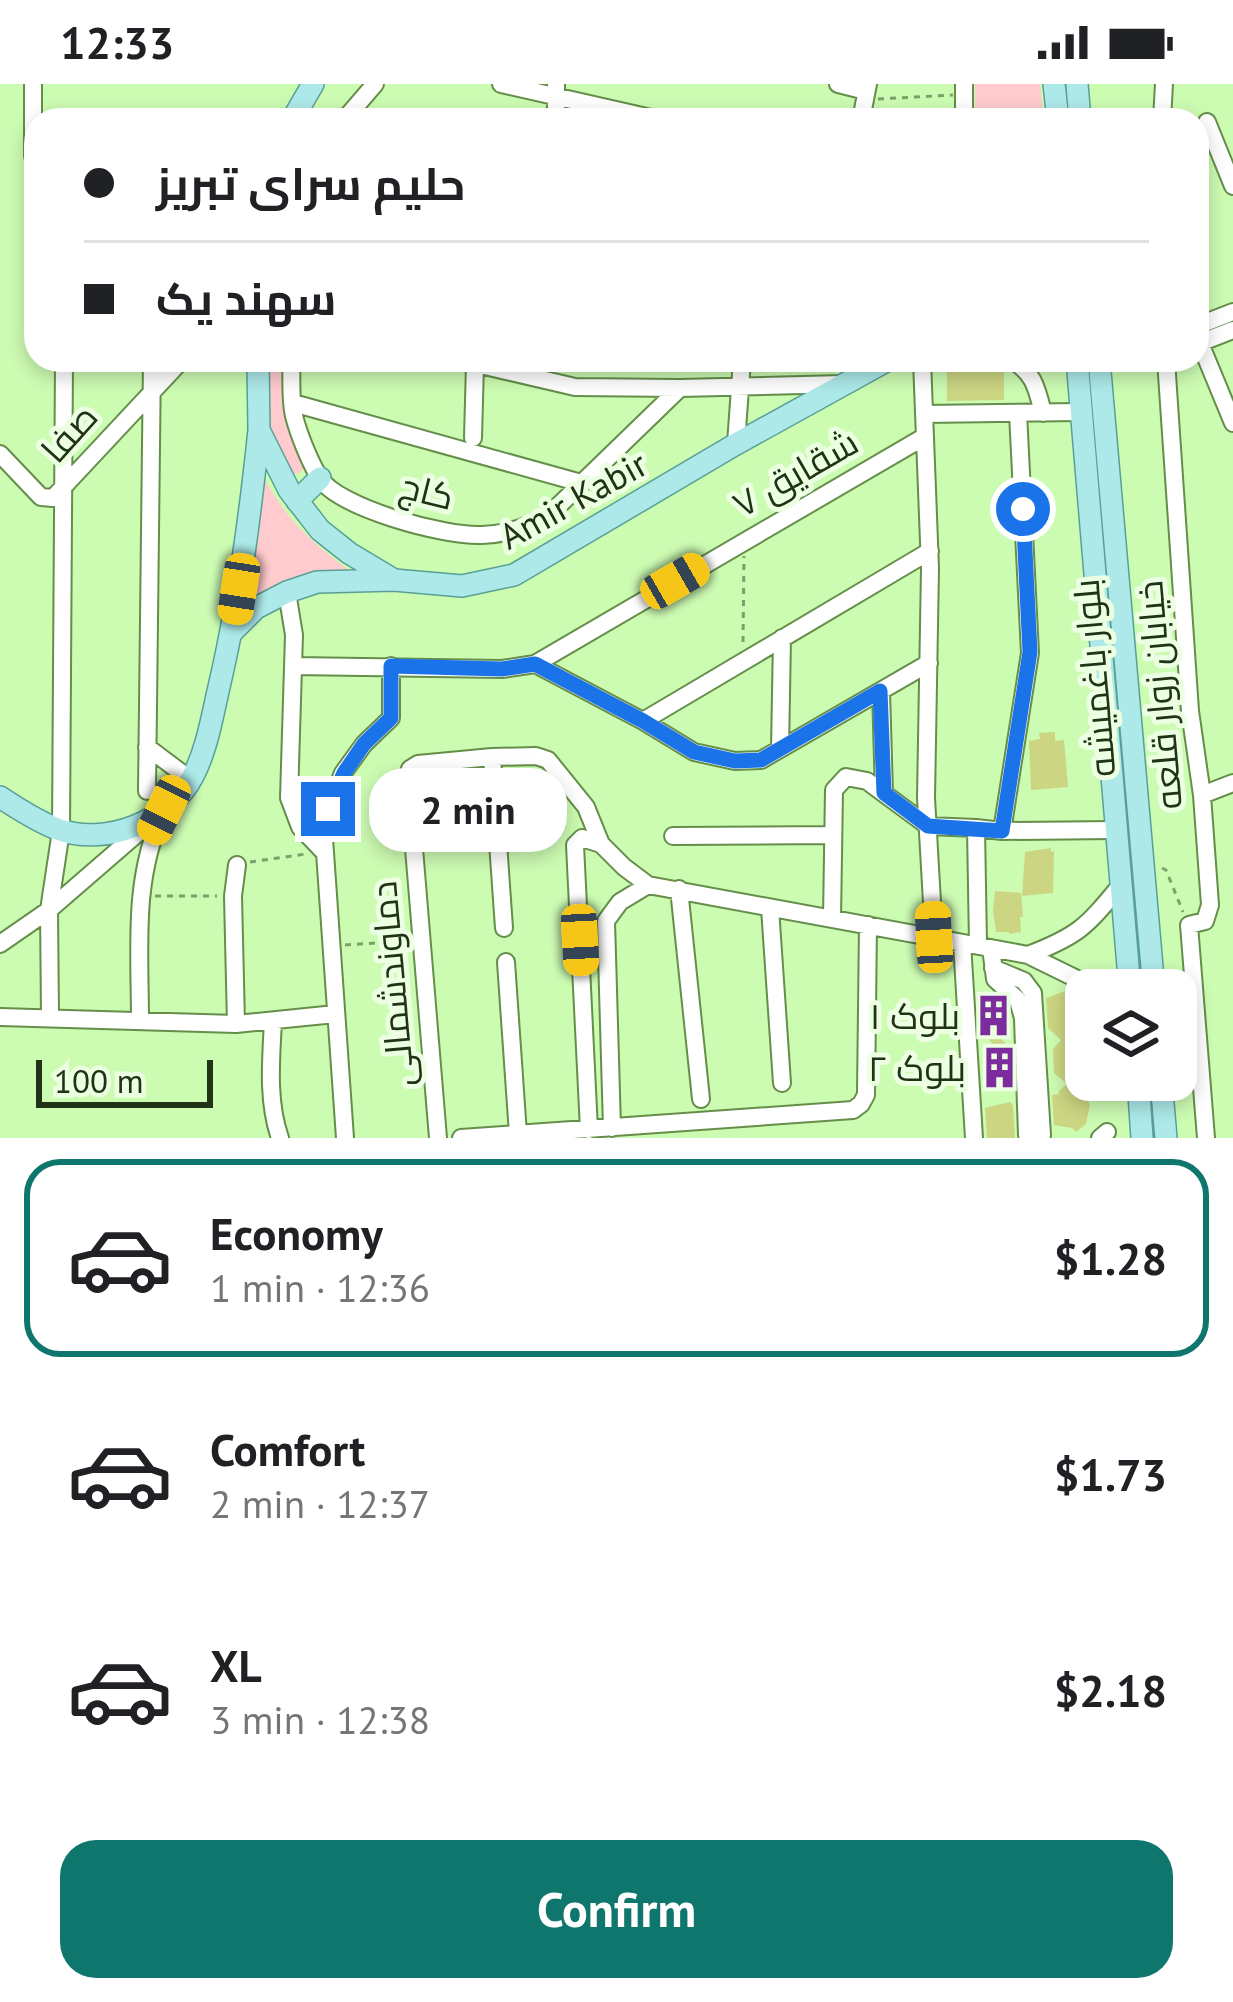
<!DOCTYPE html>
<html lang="en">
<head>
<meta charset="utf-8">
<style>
	:root { --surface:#fff; --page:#f2f2f2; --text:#202124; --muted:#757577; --line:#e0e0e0; --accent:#0f766e }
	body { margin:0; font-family:"PT Sans",Cairo,sans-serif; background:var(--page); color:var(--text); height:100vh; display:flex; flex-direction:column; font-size:45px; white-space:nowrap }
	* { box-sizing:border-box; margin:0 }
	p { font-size:39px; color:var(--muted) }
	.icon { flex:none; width:66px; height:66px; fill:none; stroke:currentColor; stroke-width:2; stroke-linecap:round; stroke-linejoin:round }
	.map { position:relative; height:1054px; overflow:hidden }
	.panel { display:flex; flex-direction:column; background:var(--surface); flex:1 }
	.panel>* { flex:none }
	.top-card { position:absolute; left:24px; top:24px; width:1185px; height:264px; border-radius:36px; box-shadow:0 6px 18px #0003; display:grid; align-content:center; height:264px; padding:0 60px; background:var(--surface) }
	.tools { position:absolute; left:1065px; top:885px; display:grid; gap:24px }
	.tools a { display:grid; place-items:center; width:132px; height:132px; border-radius:24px; background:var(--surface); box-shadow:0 6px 18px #0003; font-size:60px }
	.scale { position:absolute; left:36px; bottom:30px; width:177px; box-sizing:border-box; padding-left:12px; border:6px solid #213316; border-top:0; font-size:33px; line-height:42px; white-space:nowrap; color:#213316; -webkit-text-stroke:9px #ecffe2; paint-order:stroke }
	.end { position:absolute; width:54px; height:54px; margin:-27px; border:15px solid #1a73e8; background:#fff; box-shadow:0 0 0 6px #fff }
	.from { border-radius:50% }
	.bubble { position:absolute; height:84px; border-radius:36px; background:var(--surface); box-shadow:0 6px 18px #0003; font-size:39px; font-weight:800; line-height:84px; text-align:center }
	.car { position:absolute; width:36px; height:72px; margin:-36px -18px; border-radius:15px; box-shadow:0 0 9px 3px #0007; background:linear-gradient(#f5c518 24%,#345 0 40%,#f5c518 0 76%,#345 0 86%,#f5c518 0) }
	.top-card b { display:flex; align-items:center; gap:42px; height:114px; font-size:45px }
	.top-card b+b { border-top:3px solid var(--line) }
	.top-card i { width:30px; height:30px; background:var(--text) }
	ul { padding:21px 0 0; list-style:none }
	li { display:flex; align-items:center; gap:36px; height:198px; margin:0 24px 18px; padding:0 36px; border:6px solid transparent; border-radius:36px }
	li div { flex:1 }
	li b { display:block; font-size:45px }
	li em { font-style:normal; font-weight:800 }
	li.active { border-color:var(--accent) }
	li>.icon { width:108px; height:108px; stroke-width:1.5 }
	.button { display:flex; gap:24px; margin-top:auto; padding:24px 60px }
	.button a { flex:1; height:138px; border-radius:36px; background:var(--accent); color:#fff; font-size:48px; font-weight:800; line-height:138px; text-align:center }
	.status { display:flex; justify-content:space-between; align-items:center; height:84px; padding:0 60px; background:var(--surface); direction:ltr }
	.status svg { height:33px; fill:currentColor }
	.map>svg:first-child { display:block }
	.green { fill:#ffcbce }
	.building { fill:#cbd582 }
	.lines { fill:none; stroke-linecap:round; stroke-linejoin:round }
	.minor-casing { stroke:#648e4a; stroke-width:20 }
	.major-casing { stroke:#58a095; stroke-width:24 }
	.path { stroke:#7d9f6a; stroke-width:3; stroke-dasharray:6 6; stroke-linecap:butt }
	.minor { stroke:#fff; stroke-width:16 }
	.major { stroke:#ade9e9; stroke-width:21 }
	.route { stroke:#1a73e8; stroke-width:15 }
	.labels { text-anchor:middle; stroke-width:10; stroke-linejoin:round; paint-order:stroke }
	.street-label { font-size:36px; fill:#213316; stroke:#ecffe2 }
	.poi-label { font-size:36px; fill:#213316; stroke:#ecffe2; text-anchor:end }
</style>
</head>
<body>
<div class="status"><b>12:33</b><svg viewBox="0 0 49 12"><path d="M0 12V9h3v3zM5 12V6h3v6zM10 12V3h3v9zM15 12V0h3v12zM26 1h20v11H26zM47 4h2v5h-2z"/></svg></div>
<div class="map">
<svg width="1233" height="1054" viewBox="0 0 1233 1054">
	<rect width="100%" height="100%" fill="#ccfbb2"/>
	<path class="green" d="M975,0H1040L1044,36H975Z
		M264,276H285L305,380L301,388L296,390L288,386L263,342Z
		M262,390C285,434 309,457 349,486L286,497L251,516Z"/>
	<path class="building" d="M947,283L1001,284L1004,287V316L947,317Z
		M1055,648V657L1064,656L1068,703L1031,706L1029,657L1040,655L1039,649Z
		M1051,764V768L1054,767L1053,809L1022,812L1025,768Z
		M995,807L1021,809L1023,833H1020L1021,848L1009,850V848H996L993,826Z
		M1068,906L1082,916L1086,938L1076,950L1086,960V996L1080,1003L1090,1020L1086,1040L1076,1048L1072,1044L1054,1041L1052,1011L1059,1010V1007L1067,1000L1054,989L1053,965L1061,956L1048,944L1046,914Z
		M982,915H998L1007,923L1011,947L1002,956L1011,964L1013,1002L988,1003L983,999L982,970L992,959L980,947L978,918Z
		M1010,1018L1013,1021L1015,1054H987L985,1024Z"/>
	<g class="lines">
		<defs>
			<path id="minor" d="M33,0V72H36
				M501,0L660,36
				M838,0L866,7
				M344,36L375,0
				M556,36V1
				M861,36L868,0
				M964,36V0
				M1162,36L1164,0
				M1207,38L1233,102
				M1197,242L1233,228
				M1200,259L1233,339
				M1197,260L1233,246
				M291,276C292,294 290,315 294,332C299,351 309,376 319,393C337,424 446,453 482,451C507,450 532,442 552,428L680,304
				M459,276L575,303L680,304L844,300
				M922,276L930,484L926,714L934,853
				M1011,276C1034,288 1037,305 1043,329
				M1166,276L1190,627L1202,711L1210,821L1205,837L1189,841L1206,1054
				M293,319L581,399
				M924,330L1081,328
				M473,354L475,280
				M736,360L742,276
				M0,370L41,413L53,414L182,276
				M287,508L294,551L289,714L300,743L324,768
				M535,580L643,637L694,668L735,677L761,676L929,579
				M294,582L502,585L535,580L924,353
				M881,607L884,709
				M643,637L930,467
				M147,663L191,696
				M780,665L782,554
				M492,673L504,844
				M147,707L152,276
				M1202,711L1233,699
				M928,742L976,744
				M1002,747L1115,746
				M673,752L832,751
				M679,805L701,1015
				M770,824L782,999
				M832,835L834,706L846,693L867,697L928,742
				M962,859L974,1054
				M0,860L49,826L146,742
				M978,861L976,744L1002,747L1030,569L1018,329
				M991,864L995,895L1018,916L1023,934L1027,1051
				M1028,871C1078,852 1086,843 1120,802
				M506,878L518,1050
				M993,884L1024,897L1033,909L1042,1051
				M50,932L49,826L61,747L64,276
				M0,933L236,940L335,930
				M140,937C140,863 132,795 164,726
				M273,937C271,976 267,1017 280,1054
				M236,940L233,812L237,781
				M612,1044L606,837L620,818L648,801
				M589,1046L575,761L582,754L601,760
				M345,1054L323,740L343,689L364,660L391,634V582
				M438,1054L408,692L410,685L418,680L492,673L536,672L548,676L586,723L601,760L624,783L648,801L1028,871L1079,896L1091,906
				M461,1054L853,1026L861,1020L866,1011L868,841
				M1100,1054L1107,1048"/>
			<path id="major" d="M1054,0L1058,36
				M1077,0L1080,36
				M292,36L313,0
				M258,276L259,346L289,406L320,446L349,469L394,496
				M1077,276L1130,906
				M1099,276L1154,906
				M297,417L320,394
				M232,548L256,524L287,508L317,498L394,496L462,502L514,491L736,360L888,276
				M0,713C18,725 37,737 57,745C105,763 169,738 193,692C207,665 212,633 219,603C239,518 250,433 259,346
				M1138,996L1142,1054
				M1161,996L1166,1054"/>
		</defs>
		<use href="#minor" class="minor-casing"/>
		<use href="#major" class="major-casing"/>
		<path class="path" d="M878,15L953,11
			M743,558L744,472
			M250,778L306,770
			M1162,784L1166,786L1183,828
			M155,812H217
			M345,861L407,857"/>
		<use href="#minor" class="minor"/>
		<use href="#major" class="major"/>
	</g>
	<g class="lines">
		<path class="route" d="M328,725L344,689L364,660L391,634V582L502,585L535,580L643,637L694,668L735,677L761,676L880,607L884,709L928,742L1002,747L1030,568L1023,425"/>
	</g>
	<defs>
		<symbol id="building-bare" viewBox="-9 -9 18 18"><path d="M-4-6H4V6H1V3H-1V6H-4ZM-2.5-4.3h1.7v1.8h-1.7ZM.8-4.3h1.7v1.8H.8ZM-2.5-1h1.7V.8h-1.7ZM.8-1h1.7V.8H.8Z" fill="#7c2c9d" stroke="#ecffe2" stroke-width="2.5" paint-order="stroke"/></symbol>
	</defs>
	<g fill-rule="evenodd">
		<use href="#building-bare" x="964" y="902" width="59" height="59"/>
		<use href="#building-bare" x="970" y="954" width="59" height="59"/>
	</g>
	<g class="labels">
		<g class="street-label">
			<text transform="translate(69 349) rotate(-48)" y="13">صفا</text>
			<text transform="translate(795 389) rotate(-30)" y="13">شقایق ۷</text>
			<text transform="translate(427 407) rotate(14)" y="13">کاج</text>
			<text transform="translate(573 416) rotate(-29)" y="13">Amir Kabir</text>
			<text transform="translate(1094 594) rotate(-95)" y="13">بلوار باغمیشه</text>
			<text transform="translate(1159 611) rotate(-95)" y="13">خیابان زوار قلعه</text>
			<text transform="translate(392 900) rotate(-95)" y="13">دماوندشمالی</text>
		</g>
		<g class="poi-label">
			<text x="960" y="945">بلوک ۱</text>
			<text x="966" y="997">بلوک ۲</text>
		</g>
	</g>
</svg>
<div class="tools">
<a><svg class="icon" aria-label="layers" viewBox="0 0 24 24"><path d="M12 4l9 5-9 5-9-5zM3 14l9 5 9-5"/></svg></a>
</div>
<div class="scale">100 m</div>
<i class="end from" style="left:1023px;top:425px"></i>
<i class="end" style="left:328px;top:725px"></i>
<div class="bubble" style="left:369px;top:684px;width:198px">2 min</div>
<i class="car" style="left:675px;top:497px;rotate:60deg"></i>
<i class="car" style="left:239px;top:505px;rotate:189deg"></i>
<i class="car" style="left:164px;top:726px;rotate:206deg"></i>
<i class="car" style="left:934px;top:853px;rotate:357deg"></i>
<i class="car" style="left:580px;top:856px;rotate:177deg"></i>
<div class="top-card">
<b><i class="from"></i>حلیم سرای تبریز</b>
<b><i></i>سهند یک</b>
</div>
</div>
<section class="panel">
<ul>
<li class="active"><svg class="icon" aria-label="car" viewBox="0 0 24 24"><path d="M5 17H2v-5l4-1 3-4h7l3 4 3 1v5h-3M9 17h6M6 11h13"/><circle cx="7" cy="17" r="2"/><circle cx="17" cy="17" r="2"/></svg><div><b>Economy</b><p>1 min · 12:36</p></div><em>$1.28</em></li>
<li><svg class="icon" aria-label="car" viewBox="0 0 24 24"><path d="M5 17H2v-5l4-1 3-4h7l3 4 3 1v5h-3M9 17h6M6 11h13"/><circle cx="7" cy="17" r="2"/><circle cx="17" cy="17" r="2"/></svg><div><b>Comfort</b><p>2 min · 12:37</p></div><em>$1.73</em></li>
<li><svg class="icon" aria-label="car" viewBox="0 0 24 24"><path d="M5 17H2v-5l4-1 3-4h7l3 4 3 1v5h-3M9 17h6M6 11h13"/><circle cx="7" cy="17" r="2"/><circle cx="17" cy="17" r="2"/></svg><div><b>XL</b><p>3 min · 12:38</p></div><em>$2.18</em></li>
</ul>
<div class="button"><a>Confirm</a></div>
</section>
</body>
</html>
